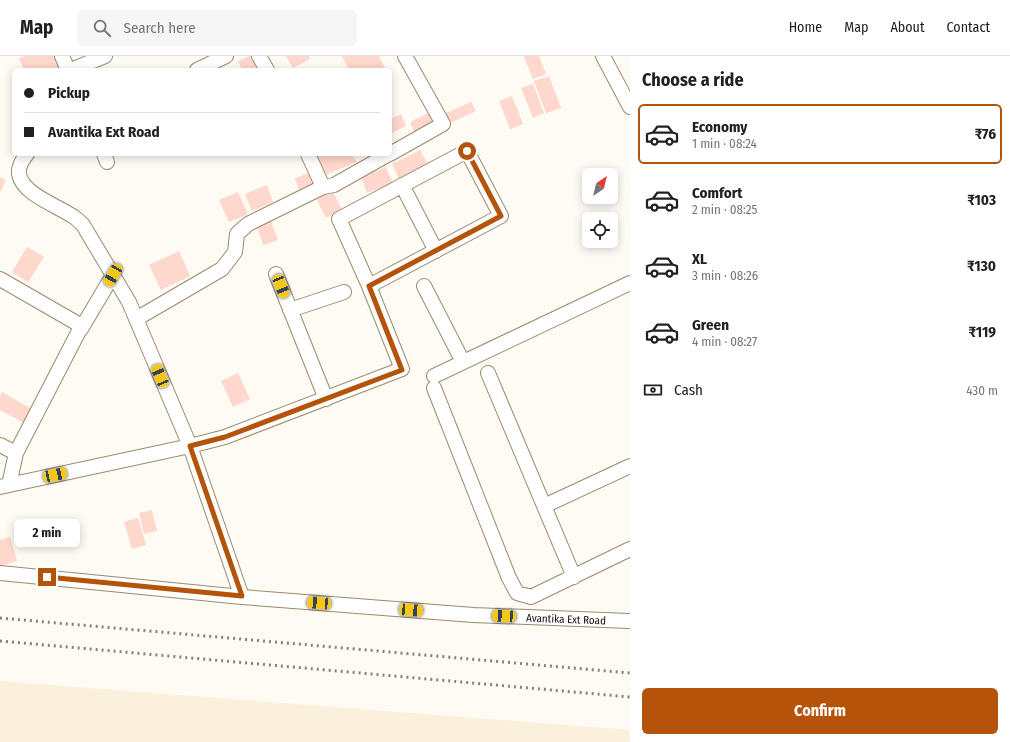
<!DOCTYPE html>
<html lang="en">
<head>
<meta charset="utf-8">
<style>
	:root { --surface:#fff; --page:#f6f6f6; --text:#202124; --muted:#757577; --line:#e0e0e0; --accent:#b45309 }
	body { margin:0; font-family:"Fira Sans Condensed",sans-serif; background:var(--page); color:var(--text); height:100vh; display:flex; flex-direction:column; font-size:15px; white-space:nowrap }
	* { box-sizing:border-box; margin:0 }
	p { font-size:13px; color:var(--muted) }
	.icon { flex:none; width:22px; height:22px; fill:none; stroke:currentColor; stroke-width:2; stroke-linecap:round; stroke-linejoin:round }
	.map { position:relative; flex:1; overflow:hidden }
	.side { display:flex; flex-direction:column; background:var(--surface); width:380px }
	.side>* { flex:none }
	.top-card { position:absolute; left:12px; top:12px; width:380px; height:88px; border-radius:6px; box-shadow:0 2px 10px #0003; display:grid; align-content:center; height:88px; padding:0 12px; background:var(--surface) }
	.needle { width:26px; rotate:35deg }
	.controls { position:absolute; left:582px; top:112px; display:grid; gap:8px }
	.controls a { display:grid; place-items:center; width:36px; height:36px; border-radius:6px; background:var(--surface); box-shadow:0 2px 10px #0003; font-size:20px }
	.end { position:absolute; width:18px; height:18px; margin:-9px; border:5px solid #b45309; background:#fff; box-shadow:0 0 0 2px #fff }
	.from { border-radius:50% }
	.bubble { position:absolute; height:28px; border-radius:6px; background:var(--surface); box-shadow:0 2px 10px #0003; font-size:13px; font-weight:700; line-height:28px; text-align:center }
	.car { position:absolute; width:12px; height:24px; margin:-12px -6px; border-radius:5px; box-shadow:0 0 3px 1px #0007; background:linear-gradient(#f5c518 24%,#345 0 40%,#f5c518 0 76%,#345 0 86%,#f5c518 0) }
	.top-card b { display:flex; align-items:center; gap:14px; height:38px; font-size:15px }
	.top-card b+b { border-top:1px solid var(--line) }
	.top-card i { width:10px; height:10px; background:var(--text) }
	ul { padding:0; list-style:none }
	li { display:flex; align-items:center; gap:12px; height:60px; margin:0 8px 6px; padding:0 4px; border:2px solid transparent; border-radius:6px }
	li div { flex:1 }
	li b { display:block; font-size:15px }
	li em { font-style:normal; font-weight:700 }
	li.current { border-color:var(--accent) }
	li>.icon { width:36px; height:36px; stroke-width:1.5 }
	h2 { padding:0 12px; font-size:18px; line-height:48px }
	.pay { display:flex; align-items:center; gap:10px; height:44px; padding:0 12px; font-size:15px }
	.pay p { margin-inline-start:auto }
	.button { display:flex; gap:8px; margin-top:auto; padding:8px 12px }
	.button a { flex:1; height:46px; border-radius:6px; background:var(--accent); color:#fff; font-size:16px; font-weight:700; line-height:46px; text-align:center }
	header { display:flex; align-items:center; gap:24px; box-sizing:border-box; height:56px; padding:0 20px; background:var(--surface); border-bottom:1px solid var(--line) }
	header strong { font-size:19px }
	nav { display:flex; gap:22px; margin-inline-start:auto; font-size:14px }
	.search { width:280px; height:36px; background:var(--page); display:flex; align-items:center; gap:10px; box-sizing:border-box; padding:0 14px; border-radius:6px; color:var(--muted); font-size:15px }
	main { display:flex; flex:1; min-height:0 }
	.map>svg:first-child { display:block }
	.industrial { fill:#fbf0db }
	.building { fill:#fed7cd }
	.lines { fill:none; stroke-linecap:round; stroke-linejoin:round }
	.street-casing { stroke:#9c8b6b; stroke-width:16 }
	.street { stroke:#fff; stroke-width:14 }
	.rail { stroke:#878279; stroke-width:3; stroke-dasharray:2 4; stroke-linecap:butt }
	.route { stroke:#b45309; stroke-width:5 }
	.labels { text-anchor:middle; stroke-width:3; stroke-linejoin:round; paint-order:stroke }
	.street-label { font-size:11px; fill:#181106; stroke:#fff }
</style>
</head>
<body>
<header>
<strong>Map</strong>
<div class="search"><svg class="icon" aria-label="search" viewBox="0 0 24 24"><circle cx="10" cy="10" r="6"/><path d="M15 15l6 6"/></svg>Search here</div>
<nav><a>Home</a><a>Map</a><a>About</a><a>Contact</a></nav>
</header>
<main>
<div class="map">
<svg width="630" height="686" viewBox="0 0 630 686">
	<rect width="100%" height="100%" fill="#fefaf4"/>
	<path class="industrial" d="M0,625L630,674V686H0Z"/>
	<path class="building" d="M25,0H55L60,14H24L19,2Z
		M249,0H255L262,14H242L238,5Z
		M286,0H309L310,3L293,12Z
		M342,0H379L386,14H349Z
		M524,0H539L546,18L533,23Z
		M549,20L561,52L546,57L534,25Z
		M533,28L544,57L533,62L521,32Z
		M512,40L523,68L510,73L499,45Z
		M471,46L476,55L448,68L444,58Z
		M433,55L439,67L415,78L410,66Z
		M401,58L406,70L390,78V63Z
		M420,94L428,108L399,123L392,108Z
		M313,98H351L357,106L323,120Z
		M386,111L393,128L367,137L361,121Z
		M313,116L319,131L300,137L295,122Z
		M0,121L6,124L0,136Z
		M267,129L273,146L252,155L245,138Z
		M331,132L342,154L326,162L315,140Z
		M238,136L248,158L229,166L219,144Z
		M269,160L278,184L263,189L256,168Z
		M27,191L44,201L28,226L12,216Z
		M179,195L190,220L161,234L149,209Z
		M238,317L250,343L233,351L221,325Z
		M2,336L32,353L24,367L0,354V340Z
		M152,454L157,475L144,478L139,457Z
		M138,462L146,489L132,493L124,466Z
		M10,481L17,505L0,510V484Z"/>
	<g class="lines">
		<defs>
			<path id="street" d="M62,0L68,14
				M259,0L267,14
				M603,0L630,51
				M71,14L105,0
				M197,14L226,0
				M27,98C23,103 18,111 19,118C22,138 58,150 74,161C77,163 80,166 83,169L129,246L190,390L242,541
				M104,98L107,106
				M308,98L323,131
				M390,98L443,68L405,0
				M402,129L436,195
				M276,218L326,343
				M0,223L80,269L81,271L16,397L9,429
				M424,230L463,306
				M290,254L344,236
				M136,263L222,213L235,196L237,178L248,168L323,131L334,129L389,98
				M81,273L113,219
				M488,317L574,521
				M434,320L630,227
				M434,332L509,522L517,537L531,541L630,493
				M0,389L16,397
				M0,431L190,390L225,381L402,313L369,230L501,160L467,95L339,163L369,230
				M544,450L630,410
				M0,517L242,541L473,559L630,565"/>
		</defs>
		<use href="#street" class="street-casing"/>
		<use href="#street" class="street"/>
		<path class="rail" d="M0,562L630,617
			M0,585L630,641"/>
	</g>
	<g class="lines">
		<path class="route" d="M47,521L242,540L190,390L225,381L402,314L369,230L501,160L467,95"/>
	</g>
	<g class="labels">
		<g class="street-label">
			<text transform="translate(566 563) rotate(2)" y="4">Avantika Ext Road</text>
		</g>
	</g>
</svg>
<div class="controls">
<a><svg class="needle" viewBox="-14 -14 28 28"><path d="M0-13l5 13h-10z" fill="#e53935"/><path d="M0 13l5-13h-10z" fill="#757577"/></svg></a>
<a><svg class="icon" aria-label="locate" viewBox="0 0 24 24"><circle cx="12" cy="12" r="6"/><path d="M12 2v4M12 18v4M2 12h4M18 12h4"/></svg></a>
</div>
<i class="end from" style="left:467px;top:95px"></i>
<i class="end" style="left:47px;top:521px"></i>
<div class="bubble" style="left:14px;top:463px;width:66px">2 min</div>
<i class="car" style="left:113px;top:219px;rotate:210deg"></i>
<i class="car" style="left:281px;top:230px;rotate:158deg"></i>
<i class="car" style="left:160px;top:320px;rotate:337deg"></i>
<i class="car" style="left:55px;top:419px;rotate:78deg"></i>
<i class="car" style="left:319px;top:547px;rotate:274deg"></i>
<i class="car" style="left:411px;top:554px;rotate:94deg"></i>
<i class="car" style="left:504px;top:560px;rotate:273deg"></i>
<div class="top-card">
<b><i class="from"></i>Pickup</b>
<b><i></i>Avantika Ext Road</b>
</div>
</div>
<section class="side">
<h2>Choose a ride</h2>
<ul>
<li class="current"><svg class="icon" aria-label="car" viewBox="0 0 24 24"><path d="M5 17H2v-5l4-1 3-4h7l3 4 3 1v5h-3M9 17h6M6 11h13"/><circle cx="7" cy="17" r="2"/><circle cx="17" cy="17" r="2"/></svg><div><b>Economy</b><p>1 min · 08:24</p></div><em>₹76</em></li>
<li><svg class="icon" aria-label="car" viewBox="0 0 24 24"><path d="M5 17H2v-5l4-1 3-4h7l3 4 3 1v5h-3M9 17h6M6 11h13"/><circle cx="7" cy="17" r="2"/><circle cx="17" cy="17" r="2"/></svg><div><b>Comfort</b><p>2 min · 08:25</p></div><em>₹103</em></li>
<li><svg class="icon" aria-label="car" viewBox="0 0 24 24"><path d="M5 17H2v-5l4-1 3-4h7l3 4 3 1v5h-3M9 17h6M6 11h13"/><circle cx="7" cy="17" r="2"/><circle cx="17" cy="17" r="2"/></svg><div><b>XL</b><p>3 min · 08:26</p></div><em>₹130</em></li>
<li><svg class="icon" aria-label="car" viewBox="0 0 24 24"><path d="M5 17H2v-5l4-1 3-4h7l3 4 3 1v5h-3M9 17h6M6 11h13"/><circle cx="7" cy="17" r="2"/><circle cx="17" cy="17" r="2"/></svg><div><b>Green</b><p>4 min · 08:27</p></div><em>₹119</em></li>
</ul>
<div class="pay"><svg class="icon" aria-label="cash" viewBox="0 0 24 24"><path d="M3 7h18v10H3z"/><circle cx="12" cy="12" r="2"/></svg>Cash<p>430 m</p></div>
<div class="button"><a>Confirm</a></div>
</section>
</main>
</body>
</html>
